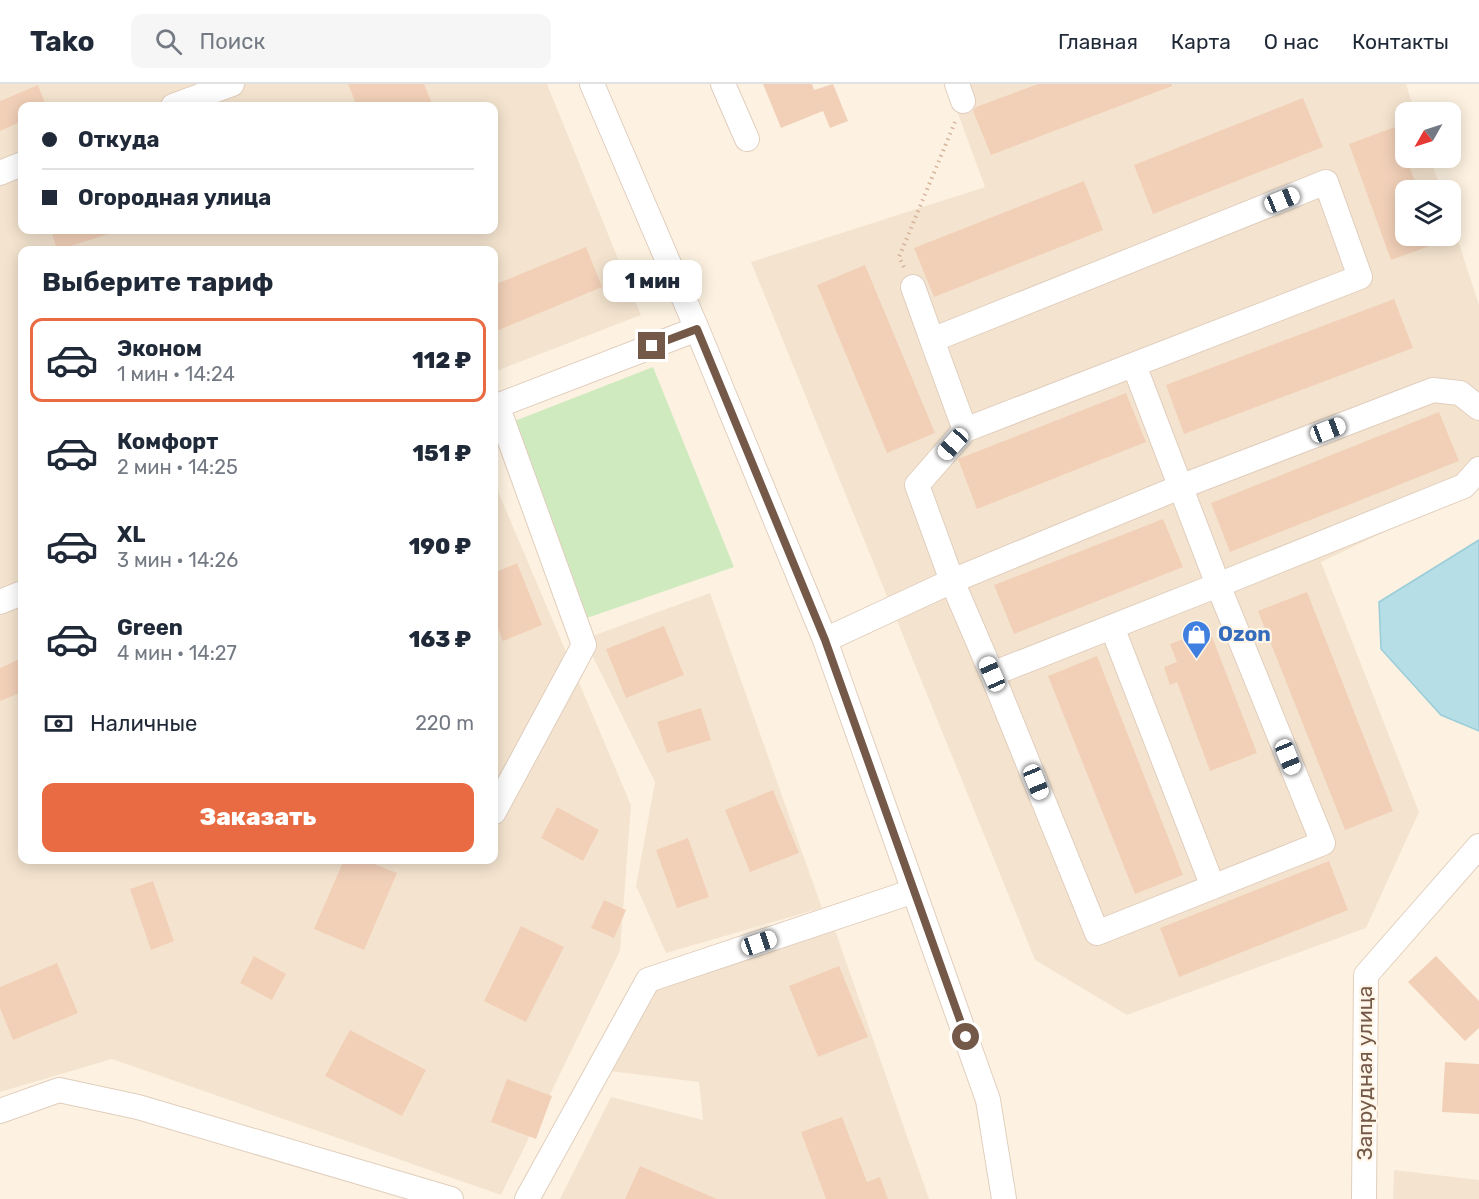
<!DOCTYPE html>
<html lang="ru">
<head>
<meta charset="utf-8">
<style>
	:root { --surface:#fff; --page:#f6f6f7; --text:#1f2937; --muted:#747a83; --line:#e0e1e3; --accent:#e96b43 }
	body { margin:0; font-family:Rubik,sans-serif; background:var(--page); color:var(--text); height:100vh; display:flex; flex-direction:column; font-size:22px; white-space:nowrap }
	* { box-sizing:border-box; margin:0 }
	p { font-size:20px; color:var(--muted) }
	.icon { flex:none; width:33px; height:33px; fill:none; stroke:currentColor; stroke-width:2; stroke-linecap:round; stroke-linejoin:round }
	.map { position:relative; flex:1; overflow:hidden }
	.panel { position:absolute; left:18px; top:162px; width:480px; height:618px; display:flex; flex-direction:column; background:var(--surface); border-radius:12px; box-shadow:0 3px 15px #0003 }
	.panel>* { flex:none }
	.banner { position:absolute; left:18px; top:18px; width:480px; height:132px; border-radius:12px; box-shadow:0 3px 15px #0003; display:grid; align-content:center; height:132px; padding:0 24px; background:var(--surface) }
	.needle { width:39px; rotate:231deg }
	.buttons { position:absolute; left:1395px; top:18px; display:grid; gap:12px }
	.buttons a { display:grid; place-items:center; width:66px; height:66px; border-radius:12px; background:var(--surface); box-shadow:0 3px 15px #0003; font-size:30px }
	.end { position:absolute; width:27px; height:27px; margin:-14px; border:8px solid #745848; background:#fff; box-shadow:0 0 0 3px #fff }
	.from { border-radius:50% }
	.bubble { position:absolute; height:42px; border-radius:12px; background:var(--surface); box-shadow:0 3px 15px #0003; font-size:20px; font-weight:800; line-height:42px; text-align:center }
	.car { position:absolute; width:18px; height:36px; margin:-18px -9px; border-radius:8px; box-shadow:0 0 4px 2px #0007; background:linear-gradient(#fff 24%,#345 0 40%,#fff 0 76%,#345 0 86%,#fff 0) }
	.banner b { display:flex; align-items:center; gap:21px; height:57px; font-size:22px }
	.banner b+b { border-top:2px solid var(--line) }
	.banner i { width:15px; height:15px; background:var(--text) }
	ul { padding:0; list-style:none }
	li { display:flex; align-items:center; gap:18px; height:84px; margin:0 12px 9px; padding:0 12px; border:3px solid transparent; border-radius:12px }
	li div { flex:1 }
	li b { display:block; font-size:22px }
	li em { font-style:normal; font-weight:800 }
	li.on { border-color:var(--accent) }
	li>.icon { width:54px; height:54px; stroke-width:1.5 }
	h2 { padding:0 24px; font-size:27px; line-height:72px }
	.pay { display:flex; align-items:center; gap:15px; height:66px; padding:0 24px; font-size:22px }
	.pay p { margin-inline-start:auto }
	.primary-button { display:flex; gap:12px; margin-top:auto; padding:12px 24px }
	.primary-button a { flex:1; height:69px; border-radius:12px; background:var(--accent); color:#fff; font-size:24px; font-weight:800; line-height:69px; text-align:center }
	header { display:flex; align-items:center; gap:36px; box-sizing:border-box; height:84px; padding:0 30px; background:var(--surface); border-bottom:2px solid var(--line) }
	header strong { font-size:28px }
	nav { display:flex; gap:33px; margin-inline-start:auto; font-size:21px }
	.search { width:420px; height:54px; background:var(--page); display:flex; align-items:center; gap:15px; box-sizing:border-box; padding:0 21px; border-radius:12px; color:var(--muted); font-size:22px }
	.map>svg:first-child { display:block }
	.residential { fill:#f4e4cf; fill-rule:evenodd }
	.green { fill:#d0eac0 }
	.water { fill:#b5dee6; stroke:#9bcdd8; stroke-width:1.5 }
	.building { fill:#f2d0b8 }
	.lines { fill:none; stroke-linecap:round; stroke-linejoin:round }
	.minor-casing { stroke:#e1cebd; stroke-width:26 }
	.path { stroke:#d7b49c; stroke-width:4; stroke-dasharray:1.5 4.5; stroke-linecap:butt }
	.minor { stroke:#fff; stroke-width:24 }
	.route { stroke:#745848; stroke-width:8 }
	.labels { text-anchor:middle; stroke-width:4.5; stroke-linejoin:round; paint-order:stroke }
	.shop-label { font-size:21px; font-weight:bold; fill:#366cbe; stroke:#fff6e7; text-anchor:start }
	.street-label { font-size:21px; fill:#745848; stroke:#fff6e7 }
</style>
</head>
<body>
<header>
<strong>Tako</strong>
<div class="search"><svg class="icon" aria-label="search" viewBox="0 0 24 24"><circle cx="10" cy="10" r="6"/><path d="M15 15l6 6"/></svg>Поиск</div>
<nav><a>Главная</a><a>Карта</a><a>О нас</a><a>Контакты</a></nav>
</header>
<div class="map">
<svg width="1479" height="1115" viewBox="0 0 1479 1115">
	<rect width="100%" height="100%" fill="#fdf2e1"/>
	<path class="residential" d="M0,0H547L641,231L494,288V166H22V776H494V398L631,721L620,867L501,1111L112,975L0,1008ZM22,22H494V146H22Z
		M947,0H1406L1415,28H1406V74H1430L1441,106H1406V152H1450L1451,135L1479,221V403L1321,478L1419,728L1366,844L1127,931L1035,876L751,178L985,103Z
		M710,509L822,824L666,869L636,802L655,698L584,555Z
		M835,846L929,1115H560L611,1013L703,1036L699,998L601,986L652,904Z
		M1394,1086L1479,1096V1115H1393Z"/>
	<path class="green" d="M653,283L734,483L587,534L512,338Z"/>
	<path class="water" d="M1479,456V647L1441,631L1381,565L1379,518Z"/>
	<path class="building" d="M348,0H424L433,22H357Z
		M763,0H812L814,6L833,0L848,37L830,44L823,27L781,44Z
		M1038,0H1172V2L991,71L973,27L976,23Z
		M38,1L46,22H22V37L0,47V17Z
		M1303,14L1323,63L1153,130L1134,81Z
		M1395,43L1418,106H1406V152H1452V154L1391,176L1349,60Z
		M1084,97L1103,146L934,213L914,164Z
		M51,146H109V150L57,166Z
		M586,163L602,203L494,248V201Z
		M865,181L935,349L887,369L817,201Z
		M1394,215L1413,264L1184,350L1166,301Z
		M1126,309L1146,358L977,425L958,375Z
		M1439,328L1459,377L1230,468L1211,419Z
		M1163,435L1183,483L1014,550L994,501Z
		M517,479L542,541L503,557L494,533V489Z
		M1307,508L1393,727L1345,746L1258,527Z
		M664,542L684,591L626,614L606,565Z
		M1209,545L1257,669L1210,687L1177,598L1170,601L1164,583L1177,578L1170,560Z
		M1097,572L1183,791L1135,810L1048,592Z
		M22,574V608L0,617V584Z
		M701,624L711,656L667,669L657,638Z
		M773,706L799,769L750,788L725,726Z
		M557,723L599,746L583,777L541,754Z
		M688,754L709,813L677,824L656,766Z
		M344,776H364L397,789L364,866L314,845Z
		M1329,777L1348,826L1179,893L1160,844Z
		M153,797L174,857L151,866L130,805Z
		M604,816L626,826L614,854L591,844Z
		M521,842L564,863L526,938L484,917Z
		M254,872L286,890L272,916L240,899Z
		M1436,872L1479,917V944L1465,957L1408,898Z
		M57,879L78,929L13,956L0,924V903Z
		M839,882L868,953L818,973L789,902Z
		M350,946L426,986L402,1032L325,992Z
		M1445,978L1479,980V1030L1442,1028Z
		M507,995L552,1012L536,1055L491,1038Z
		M842,1033L867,1098L880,1093L888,1115H826L801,1048Z
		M640,1082L717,1115H625Z"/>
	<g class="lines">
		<defs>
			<path id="minor" d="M592,0L697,245L825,556L988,1016L1004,1115
				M723,0L747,55
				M957,0L963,17
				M173,22L232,0
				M0,89L22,80
				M913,203L932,256
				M494,323L697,245
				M1479,324L1460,309L1433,306L1180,403L952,497L992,590L1218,501L1464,402L1479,385
				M0,518L22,509
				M1112,543L1213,803
				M825,556L952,497L917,401L965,346L932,256L1326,98L1360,193L965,346
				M992,590L1097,849L1323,759L1218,501L1134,281
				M494,728L584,561L497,321
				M0,1027L59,1006L138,1023L451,1115
				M527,1115L648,896L914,807
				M1364,1115L1366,891L1479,762"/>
		</defs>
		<use href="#minor" class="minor-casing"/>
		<path class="path" d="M904,183L899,173L955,38"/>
		<use href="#minor" class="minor"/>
	</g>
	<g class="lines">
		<path class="route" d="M652,262L697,245L825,556L966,953"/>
	</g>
	<defs>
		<symbol id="shop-pin" viewBox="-11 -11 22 30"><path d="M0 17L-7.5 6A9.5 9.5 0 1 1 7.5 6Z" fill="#3f7fe0" stroke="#fff6e7"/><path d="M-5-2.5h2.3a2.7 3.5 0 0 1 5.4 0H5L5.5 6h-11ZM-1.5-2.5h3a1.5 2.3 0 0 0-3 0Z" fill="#fff"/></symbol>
	</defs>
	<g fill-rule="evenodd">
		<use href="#shop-pin" x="1180" y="534" width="33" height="45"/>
	</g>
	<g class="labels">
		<g class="shop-label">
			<text x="1218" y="557">Ozon</text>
		</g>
		<g class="street-label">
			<text transform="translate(1365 989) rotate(-90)" y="7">Запрудная улица</text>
		</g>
	</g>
</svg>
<div class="buttons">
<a><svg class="needle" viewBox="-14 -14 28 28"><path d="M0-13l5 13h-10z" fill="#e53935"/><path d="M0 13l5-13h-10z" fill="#747a83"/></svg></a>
<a><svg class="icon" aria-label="layers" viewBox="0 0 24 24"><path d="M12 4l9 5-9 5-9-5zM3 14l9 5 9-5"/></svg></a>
</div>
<i class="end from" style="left:966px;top:953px"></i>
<i class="end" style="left:652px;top:262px"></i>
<div class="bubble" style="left:603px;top:176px;width:99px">1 мин</div>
<i class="car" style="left:1282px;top:116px;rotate:68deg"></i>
<i class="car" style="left:1328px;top:346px;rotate:69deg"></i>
<i class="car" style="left:953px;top:360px;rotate:222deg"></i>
<i class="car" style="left:992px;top:590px;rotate:336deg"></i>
<i class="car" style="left:1288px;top:673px;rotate:158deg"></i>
<i class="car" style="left:1036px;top:698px;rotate:158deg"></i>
<i class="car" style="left:759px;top:859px;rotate:71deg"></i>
<div class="banner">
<b><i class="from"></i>Откуда</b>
<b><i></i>Огородная улица</b>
</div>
<section class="panel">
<h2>Выберите тариф</h2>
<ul>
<li class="on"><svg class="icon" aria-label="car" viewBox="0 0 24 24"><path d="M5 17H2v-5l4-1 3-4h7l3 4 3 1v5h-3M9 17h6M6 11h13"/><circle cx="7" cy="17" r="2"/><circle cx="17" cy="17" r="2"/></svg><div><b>Эконом</b><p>1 мин · 14:24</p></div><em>112 ₽</em></li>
<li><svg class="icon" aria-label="car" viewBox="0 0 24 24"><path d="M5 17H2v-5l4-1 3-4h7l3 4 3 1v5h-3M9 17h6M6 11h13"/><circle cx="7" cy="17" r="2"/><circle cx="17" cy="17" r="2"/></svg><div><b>Комфорт</b><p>2 мин · 14:25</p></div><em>151 ₽</em></li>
<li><svg class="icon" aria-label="car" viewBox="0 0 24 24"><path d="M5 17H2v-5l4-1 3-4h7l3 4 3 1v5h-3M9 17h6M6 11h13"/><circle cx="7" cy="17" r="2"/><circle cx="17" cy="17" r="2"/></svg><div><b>XL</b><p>3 мин · 14:26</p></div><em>190 ₽</em></li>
<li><svg class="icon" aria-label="car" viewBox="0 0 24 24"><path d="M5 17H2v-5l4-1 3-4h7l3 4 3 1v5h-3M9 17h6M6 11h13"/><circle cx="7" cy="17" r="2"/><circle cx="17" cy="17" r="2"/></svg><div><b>Green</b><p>4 мин · 14:27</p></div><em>163 ₽</em></li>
</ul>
<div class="pay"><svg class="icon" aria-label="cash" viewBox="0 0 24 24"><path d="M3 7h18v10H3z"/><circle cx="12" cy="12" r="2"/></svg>Наличные<p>220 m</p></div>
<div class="primary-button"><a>Заказать</a></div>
</section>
</div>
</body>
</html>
